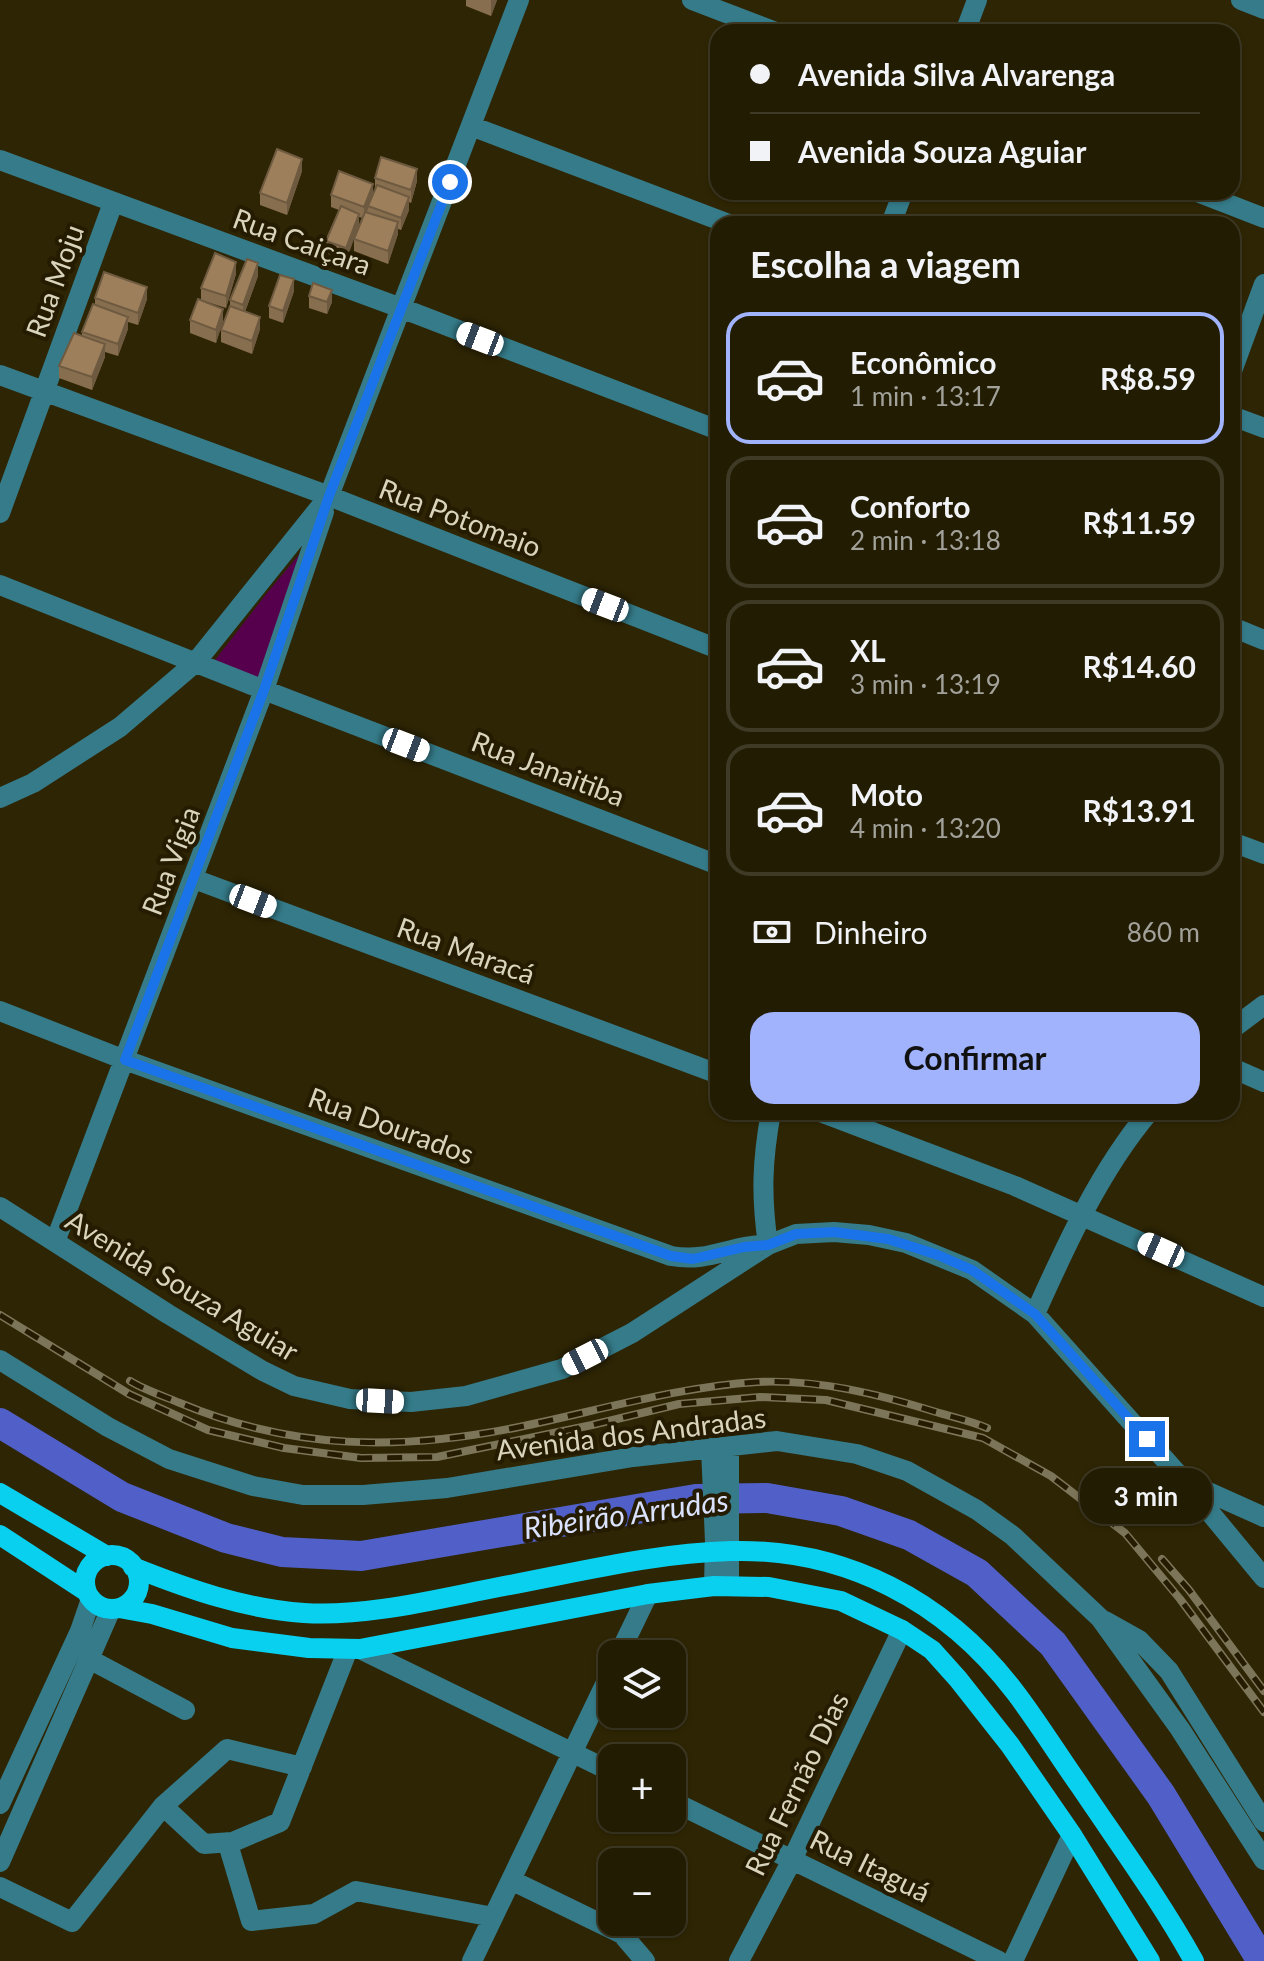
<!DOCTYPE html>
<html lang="pt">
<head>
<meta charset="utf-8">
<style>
	:root { --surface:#221c03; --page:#2a250d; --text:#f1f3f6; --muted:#a2a19a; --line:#3f3a25; --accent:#a1b3fd }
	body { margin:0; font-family:Lato,sans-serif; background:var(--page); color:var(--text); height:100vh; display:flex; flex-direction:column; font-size:30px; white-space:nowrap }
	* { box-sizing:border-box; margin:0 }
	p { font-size:26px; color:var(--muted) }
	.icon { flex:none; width:44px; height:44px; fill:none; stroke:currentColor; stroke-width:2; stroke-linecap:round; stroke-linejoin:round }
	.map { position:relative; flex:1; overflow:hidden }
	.drawer { position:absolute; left:710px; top:216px; width:530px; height:904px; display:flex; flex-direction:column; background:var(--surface); border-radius:24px; box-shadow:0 2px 6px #0004,0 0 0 2px var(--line) }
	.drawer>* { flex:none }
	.guide { position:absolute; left:710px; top:24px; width:530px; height:176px; border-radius:24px; box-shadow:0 2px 6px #0004,0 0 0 2px var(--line); display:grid; align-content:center; height:176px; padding:0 40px; background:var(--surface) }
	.buttons { position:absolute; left:598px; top:1640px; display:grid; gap:16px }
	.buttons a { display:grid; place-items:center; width:88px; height:88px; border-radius:16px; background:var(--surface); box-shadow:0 2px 6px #0004,0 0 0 2px var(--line); font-size:40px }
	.end { position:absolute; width:36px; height:36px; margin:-18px; border:10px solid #1a73e8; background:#fff; box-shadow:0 0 0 4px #fff }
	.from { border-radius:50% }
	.bubble { position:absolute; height:56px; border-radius:24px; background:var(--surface); box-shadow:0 2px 6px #0004,0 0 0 2px var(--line); font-size:26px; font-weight:700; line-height:56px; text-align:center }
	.car { position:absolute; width:24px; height:48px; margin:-24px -12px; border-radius:10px; box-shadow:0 0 6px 2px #0007; background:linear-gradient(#fff 24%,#345 0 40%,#fff 0 76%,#345 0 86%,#fff 0) }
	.guide b { display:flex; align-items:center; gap:28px; height:76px; font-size:30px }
	.guide b+b { border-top:2px solid var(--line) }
	.guide i { width:20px; height:20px; background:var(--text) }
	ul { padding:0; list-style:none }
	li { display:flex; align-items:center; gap:24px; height:132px; margin:0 16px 12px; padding:0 24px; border:4px solid var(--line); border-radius:24px }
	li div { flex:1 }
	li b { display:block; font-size:30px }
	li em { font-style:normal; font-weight:700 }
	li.selected { border-color:var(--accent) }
	li>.icon { width:72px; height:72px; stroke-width:1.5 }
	h2 { padding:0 40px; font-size:36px; line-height:96px }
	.pay { display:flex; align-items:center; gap:20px; height:88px; padding:0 40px; font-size:30px }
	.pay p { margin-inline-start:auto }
	.button { display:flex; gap:16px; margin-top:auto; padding:16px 40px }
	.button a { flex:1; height:92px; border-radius:24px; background:var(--accent); color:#111; font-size:32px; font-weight:700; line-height:92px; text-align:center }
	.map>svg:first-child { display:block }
	.green { fill:#56004d }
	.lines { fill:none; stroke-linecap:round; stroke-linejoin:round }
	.river { stroke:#5160c9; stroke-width:30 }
	.minor { stroke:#357b89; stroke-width:20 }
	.major { stroke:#09d0ef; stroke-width:20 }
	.rail-casing { stroke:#7d7559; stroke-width:8 }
	.rail { stroke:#241b00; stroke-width:5; stroke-dasharray:15; stroke-linecap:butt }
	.wall { fill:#876e4e }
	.shaded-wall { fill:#6e5a40 }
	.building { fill:#9d805b; stroke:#6e5a40; stroke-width:2 }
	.route { stroke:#1a73e8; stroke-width:10 }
	.labels { text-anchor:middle; stroke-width:8; stroke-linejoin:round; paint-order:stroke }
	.street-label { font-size:28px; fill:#dad4bd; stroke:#241b00 }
	.water-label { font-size:30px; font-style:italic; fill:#dae2fd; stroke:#241b00 }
</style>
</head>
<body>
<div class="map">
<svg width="1264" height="1961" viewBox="0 0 1264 1961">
	<rect width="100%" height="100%" fill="#2e2504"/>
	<path class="green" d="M302,551L260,680L215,660L267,593Z"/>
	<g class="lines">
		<path class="river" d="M0,1423L122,1497L226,1538L282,1552L361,1556L696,1499L767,1498L841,1511L909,1535L977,1573L1053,1644L1161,1795L1262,1961"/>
		<path class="minor" d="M692,0L776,32
			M1241,0L1264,9
			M965,32L977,0
			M471,126L729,224
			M0,160L401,308L718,430
			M1197,192L1264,218
			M891,224L903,192
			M1232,371L1264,284
			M0,375L329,496L718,649
			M1232,416L1264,428
			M0,513L113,203
			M0,585L264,690L718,865
			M1232,627L1264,640
			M0,798L33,783L120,727L195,663L329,496L519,0
			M1232,842L1264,854
			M194,879L718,1074
			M0,1011L125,1060L671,1256C711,1263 731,1244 768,1245C761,1196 762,1161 771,1112
			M1232,1029L1264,1005
			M1232,1068L1264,1082
			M820,1112L1015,1186L1264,1297
			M0,1207L168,1314L263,1371L294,1386L350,1399L411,1402L466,1396L562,1369L632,1333L768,1245L796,1234L834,1232L869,1235L906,1243L972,1270L1035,1314L1184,1481L1264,1578
			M55,1242L264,690L324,512
			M1035,1314C1066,1245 1100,1170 1149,1112
			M0,1360L108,1427L169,1459L253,1486L303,1495H363L447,1488L633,1457L777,1441L857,1454L907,1471L977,1510L1013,1536L1100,1618L1180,1729L1264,1860
			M729,1447V1585
			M711,1448L715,1542L714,1586
			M1188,1483L1264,1517
			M1105,1621L1139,1640L1169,1671L1264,1822
			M348,1649L280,1822L228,1844L251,1921L314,1914L356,1891L493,1917
			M360,1649L612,1772
			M619,1654L648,1594
			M89,1659L185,1710
			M672,1801L999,1961
			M0,1804L80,1631L91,1599
			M163,1806L204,1844L232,1842
			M0,1862L111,1609
			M511,1880L622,1934L645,1961
			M0,1887L72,1922L163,1806L227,1749L302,1767
			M472,1961L612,1670
			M739,1961L792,1860L902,1630
			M1013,1961L1072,1835"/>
		<path class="major" d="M0,1493L107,1556
			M0,1535L87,1592
			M85 1582a27 27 0 1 1 54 0a27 27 0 1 1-54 0Z
			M133,1567C188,1589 245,1609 304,1613C367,1617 437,1599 499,1587C575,1573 653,1553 731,1551C845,1548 946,1601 1015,1692C1038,1722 1058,1755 1080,1786C1119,1844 1160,1900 1194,1961
			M119,1608L152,1614L232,1638L309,1648L360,1649L648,1594L714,1586L769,1587L841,1601L902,1630L932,1650L958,1679L1010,1745L1072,1835L1150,1961"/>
		<defs>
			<path id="rail" d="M0,1315L129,1394L208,1430L284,1448L361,1458L437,1457L592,1425L679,1404L760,1397L826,1400L983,1438L1051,1476L1125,1533L1180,1599L1264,1712
				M130,1381C145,1390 163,1396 180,1403C292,1450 400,1451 519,1427C597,1411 676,1387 757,1382C818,1379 878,1394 936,1412C953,1417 971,1421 987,1428
				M1162,1559L1189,1590L1264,1691"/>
		</defs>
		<use href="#rail" class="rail-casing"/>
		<use href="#rail" class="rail"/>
	</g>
	<path class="wall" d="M466,0H497L491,16L466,6Z
		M302,171L287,215L260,205V193Z
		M375,178L417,181L411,203L409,202V210L401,230L398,229V234L388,264L354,251V239L363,218L359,217L346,261L326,253V241L339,210L331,207V195H373L375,190Z
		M236,274L226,308L201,300V288Z
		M258,276L245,312L260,329L252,354L221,342V330L230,307V300Z
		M294,291L283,323L269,318V306Z
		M309,296L332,302L327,314L309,308Z
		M95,298L147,299L138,325L128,322V329L118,356L105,352V357L92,390L59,378V366L82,336V332L95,305Z
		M190,320L223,321L216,343L190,333Z"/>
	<path class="shaded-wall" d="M491,0H497L491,16Z
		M302,159V171L287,215V203Z
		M417,169V181L411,203V190Z
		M373,184V196L364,219V207Z
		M409,197V210L401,230V218Z
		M359,214V226L346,261V248Z
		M398,222V234L388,264V251Z
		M236,262V274L226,308V296Z
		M258,263V276L243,317V305Z
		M294,279V291L283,323V311Z
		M147,287V299L138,325V313Z
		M332,290V302L327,314V302Z
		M223,309V321L216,343V330Z
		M128,317V329L118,356V344Z
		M260,317V329L252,354V341Z
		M105,344V357L92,390V377Z"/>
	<path class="building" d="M277,149L302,159L287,203L260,193Z
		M381,157L417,169L411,190L375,178Z
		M339,171L373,184L364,207L331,195Z
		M377,185L409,197L401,218L368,206Z
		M341,206L359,214L346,248L326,241Z
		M365,212L398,222L388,251L354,239Z
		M215,253L236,262L226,296L201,288Z
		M247,259L258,263L243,305L230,300Z
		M104,272L147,287L138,313L95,298Z
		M280,275L294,279L283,311L269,306Z
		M313,283L332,290L327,302L309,296Z
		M198,299L223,309L216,330L190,320Z
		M93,304L128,317L118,344L82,332Z
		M230,306L260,317L252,341L221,330Z
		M74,333L105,344L92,377L59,366Z"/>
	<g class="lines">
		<path class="route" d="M450,182L329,496L264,690L125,1060L671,1256L693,1259L744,1247L768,1245L796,1234L834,1232L888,1239L938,1255L972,1270L1035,1314L1147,1439"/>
	</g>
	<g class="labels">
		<g class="street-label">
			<text transform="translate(302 242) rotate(20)" y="10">Rua Caiçara</text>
			<text transform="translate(55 281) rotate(-70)" y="10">Rua Moju</text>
			<text transform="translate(460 518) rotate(21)" y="10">Rua Potomaio</text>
			<text transform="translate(548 769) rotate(21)" y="10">Rua Janaitiba</text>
			<text transform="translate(171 861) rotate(-69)" y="10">Rua Vigia</text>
			<text transform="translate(466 951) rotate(20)" y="10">Rua Maracá</text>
			<text transform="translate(391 1126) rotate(20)" y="10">Rua Dourados</text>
			<text transform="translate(182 1286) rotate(31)" y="10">Avenida Souza Aguiar</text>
			<text transform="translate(631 1434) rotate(-7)" y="10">Avenida dos Andradas</text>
			<text transform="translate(797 1784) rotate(-64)" y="10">Rua Fernão Dias</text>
			<text transform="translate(870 1866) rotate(26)" y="10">Rua Itaguá</text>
		</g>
		<g class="water-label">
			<text transform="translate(626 1515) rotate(-8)" y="10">Ribeirão Arrudas</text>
		</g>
	</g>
</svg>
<div class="buttons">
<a><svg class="icon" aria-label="layers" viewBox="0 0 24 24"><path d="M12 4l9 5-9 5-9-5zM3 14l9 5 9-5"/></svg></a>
<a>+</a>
<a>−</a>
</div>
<i class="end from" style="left:450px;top:182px"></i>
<i class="end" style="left:1147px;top:1439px"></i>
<div class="bubble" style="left:1080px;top:1468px;width:132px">3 min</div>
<i class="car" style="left:480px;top:339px;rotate:291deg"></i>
<i class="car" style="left:605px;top:605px;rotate:291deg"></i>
<i class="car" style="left:406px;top:745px;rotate:111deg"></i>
<i class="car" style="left:253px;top:901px;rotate:111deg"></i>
<i class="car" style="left:1161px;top:1250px;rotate:294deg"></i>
<i class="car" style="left:585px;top:1357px;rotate:243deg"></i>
<i class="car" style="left:380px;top:1401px;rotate:93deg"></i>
<div class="guide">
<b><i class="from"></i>Avenida Silva Alvarenga</b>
<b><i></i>Avenida Souza Aguiar</b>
</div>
<section class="drawer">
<h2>Escolha a viagem</h2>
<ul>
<li class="selected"><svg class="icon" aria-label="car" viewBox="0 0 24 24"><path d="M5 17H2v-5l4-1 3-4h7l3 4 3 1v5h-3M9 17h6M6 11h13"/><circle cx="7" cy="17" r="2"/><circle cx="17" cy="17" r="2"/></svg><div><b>Econômico</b><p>1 min · 13:17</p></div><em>R$8.59</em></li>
<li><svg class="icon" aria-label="car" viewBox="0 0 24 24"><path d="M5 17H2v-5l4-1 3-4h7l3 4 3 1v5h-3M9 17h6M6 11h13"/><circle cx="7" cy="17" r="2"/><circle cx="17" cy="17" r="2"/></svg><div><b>Conforto</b><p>2 min · 13:18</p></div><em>R$11.59</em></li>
<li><svg class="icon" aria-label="car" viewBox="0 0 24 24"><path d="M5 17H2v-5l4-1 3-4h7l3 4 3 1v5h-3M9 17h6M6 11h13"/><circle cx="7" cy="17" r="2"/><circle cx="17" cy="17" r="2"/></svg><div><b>XL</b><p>3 min · 13:19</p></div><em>R$14.60</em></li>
<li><svg class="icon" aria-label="car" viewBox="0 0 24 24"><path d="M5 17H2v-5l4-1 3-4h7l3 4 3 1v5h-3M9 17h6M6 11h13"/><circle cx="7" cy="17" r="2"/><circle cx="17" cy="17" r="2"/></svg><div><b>Moto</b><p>4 min · 13:20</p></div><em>R$13.91</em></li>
</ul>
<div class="pay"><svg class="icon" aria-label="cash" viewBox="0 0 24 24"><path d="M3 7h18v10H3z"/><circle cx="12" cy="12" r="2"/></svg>Dinheiro<p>860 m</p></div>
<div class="button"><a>Confirmar</a></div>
</section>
</div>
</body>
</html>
